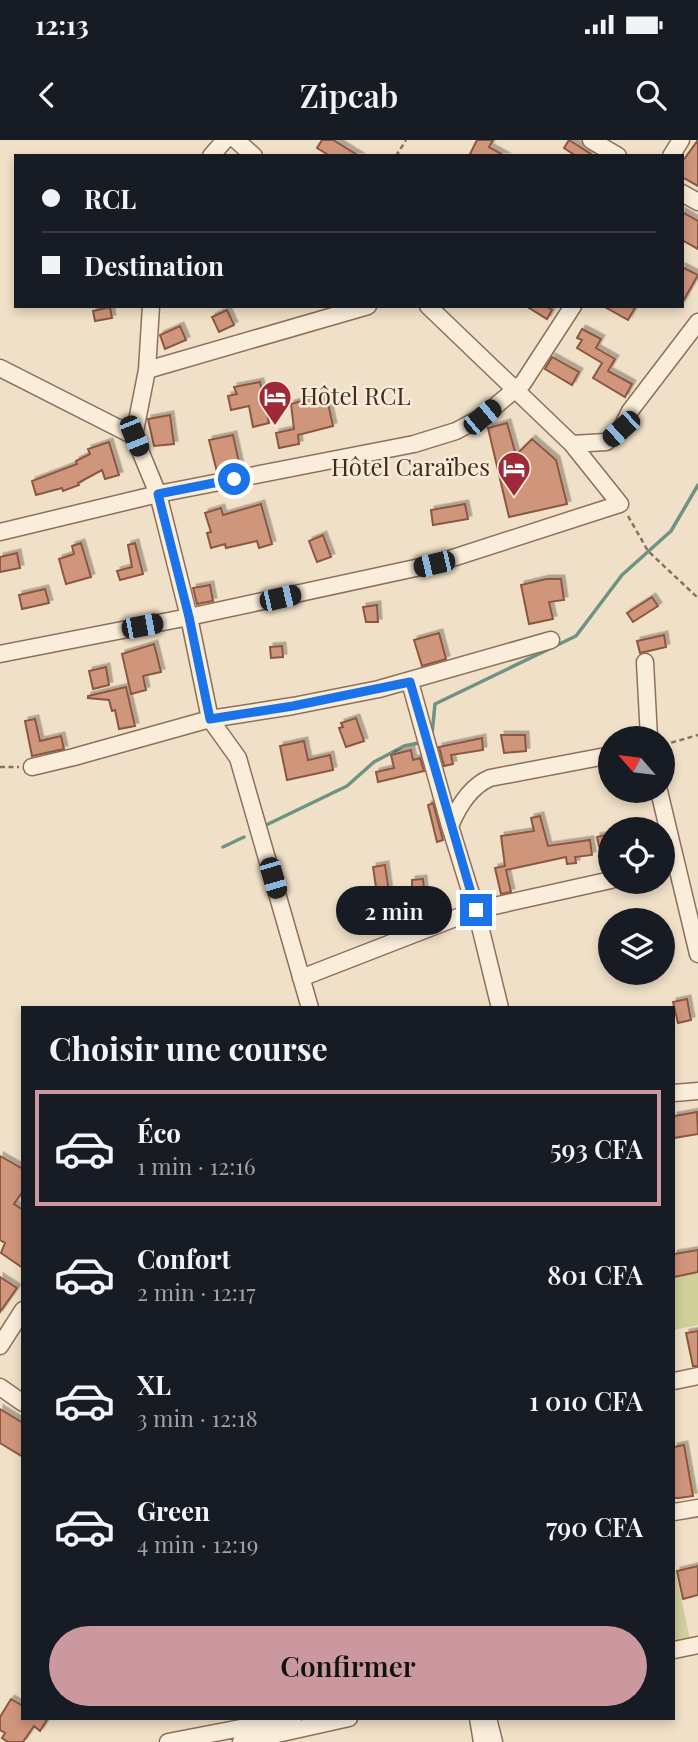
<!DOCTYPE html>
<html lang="fr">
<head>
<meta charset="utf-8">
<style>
	:root { --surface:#171b24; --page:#242831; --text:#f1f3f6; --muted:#9ea1a6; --line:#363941; --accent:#cc98a0 }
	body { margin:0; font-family:"Playfair Display",serif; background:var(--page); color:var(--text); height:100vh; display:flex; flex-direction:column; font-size:26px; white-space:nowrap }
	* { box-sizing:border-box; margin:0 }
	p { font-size:23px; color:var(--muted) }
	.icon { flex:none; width:38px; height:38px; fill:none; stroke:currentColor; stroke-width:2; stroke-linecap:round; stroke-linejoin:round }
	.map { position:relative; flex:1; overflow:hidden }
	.sheet { position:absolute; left:21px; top:866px; width:654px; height:714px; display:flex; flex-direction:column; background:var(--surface); border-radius:0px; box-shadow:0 4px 10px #0003 }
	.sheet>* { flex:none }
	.banner { position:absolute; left:14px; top:14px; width:670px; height:154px; border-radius:0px; box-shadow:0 4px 10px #0003; display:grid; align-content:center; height:154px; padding:0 28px; background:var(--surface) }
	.needle { width:46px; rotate:298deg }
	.tools { position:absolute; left:598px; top:586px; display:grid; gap:14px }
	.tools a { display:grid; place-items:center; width:77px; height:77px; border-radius:50%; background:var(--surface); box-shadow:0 4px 10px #0003; font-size:35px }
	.end { position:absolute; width:32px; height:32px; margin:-16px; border:9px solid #1a73e8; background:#fff; box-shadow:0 0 0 4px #fff }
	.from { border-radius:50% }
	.bubble { position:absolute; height:49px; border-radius:24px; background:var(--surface); box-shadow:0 4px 10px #0003; font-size:23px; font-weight:600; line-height:49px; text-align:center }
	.car { position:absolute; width:21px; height:42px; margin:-21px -10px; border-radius:9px; box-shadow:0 0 5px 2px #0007; background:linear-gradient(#222 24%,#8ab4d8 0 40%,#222 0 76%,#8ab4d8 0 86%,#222 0) }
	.banner b { display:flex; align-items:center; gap:24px; height:66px; font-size:26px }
	.banner b+b { border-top:2px solid var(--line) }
	.banner i { width:18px; height:18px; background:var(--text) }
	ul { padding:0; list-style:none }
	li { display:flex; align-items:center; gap:21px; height:116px; margin:0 14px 10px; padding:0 14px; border:4px solid transparent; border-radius:0px }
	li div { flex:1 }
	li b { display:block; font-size:26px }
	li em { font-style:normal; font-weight:600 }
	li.selected { border-color:var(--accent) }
	li>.icon { width:63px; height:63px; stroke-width:1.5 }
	h2 { padding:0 28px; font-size:32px; line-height:84px }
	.cta { display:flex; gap:14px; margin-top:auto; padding:14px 28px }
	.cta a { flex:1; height:80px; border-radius:42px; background:var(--accent); color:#111; font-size:28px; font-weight:600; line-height:80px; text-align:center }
	.status { display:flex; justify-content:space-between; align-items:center; height:49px; padding:0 35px; background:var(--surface); direction:ltr }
	.status svg { height:19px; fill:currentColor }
	header { display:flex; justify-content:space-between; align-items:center; height:91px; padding:0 28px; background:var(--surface); font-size:32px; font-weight:600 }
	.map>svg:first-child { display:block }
	.green { fill:#cfcf9a }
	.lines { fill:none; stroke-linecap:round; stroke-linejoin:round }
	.stream { stroke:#6e9386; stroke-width:3.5 }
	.building { fill:#d0967c; stroke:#8d5640; stroke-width:2; filter:url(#shadow) }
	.minor-casing { stroke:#8d705b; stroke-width:19 }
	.path { stroke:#8d705b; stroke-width:2.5; stroke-dasharray:5 3.5; stroke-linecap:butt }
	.minor { stroke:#faeedb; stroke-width:16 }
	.route { stroke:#1a73e8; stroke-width:9 }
	.labels { text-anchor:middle; stroke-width:5; stroke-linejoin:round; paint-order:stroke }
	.poi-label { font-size:24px; fill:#3d2b20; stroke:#f7ebd7; text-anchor:start }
</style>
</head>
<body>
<div class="status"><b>12:13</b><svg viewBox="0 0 49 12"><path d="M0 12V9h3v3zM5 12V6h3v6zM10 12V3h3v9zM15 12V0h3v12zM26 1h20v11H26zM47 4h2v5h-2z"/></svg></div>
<header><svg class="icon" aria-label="back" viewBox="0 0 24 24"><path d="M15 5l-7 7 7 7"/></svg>Zipcab<svg class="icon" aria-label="search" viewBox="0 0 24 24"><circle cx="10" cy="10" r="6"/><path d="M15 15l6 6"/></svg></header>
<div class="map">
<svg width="698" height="1602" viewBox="0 0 698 1602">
	<defs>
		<filter id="shadow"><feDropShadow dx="3.5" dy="-3.5" stdDeviation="0" flood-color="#0004"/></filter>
	</defs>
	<rect width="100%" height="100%" fill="#f0e0c7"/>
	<path class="green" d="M698,1132V1185L674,1190V1137Z
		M674,1424L690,1500L674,1504Z"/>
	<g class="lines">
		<path class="stream" d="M432,594L435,564L576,496L622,435L671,391L698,345
			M262,687L347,646L374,622L404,606L423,602
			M223,707L244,697"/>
	</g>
	<path class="building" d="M322,0H333L359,16H330L317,8Z
		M477,0H493L489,7L505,16H469Z
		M569,0L594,16H576L564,8Z
		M698,0V46L682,37V22Z
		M682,72L698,81V109L682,100Z
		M682,127L698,135L682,163Z
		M526,166H546L552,170L547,179Z
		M603,166H636L628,180Z
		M110,167L112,178L95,181L93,171Z
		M227,170L234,185L219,192L212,177Z
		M180,186L186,200L165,209L160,195Z
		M582,189L601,199L596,208L615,219L608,231L632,244L625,257L593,238L602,223L577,208L582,200L577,198Z
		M552,217L579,232L572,245L545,229Z
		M260,242L269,283L253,287L249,266L231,270L228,256L237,254L234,247Z
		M326,254L333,286L298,295L299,304L279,308L276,293L294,289L291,264Z
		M170,275L174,304L154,306L148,279Z
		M507,283L516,315L532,299L556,320L567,364L509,377L488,288Z
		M233,295L240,327L217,332L209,300Z
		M109,302L119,335L105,339L102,330L78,343L79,345L63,351L62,348L36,355L32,341L77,324L76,321L90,314L88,309Z
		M261,364L272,404L259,408L257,401L226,408L225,404L211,408L207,393L211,392L205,373L221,368L223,375Z
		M465,364L468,379L433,385L431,370Z
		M323,395L331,417L317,422L309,401Z
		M81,403L91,437L66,444L59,419L74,414L72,406Z
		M135,403L143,434L120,440L117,431L132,427L128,405Z
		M17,413L20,428L0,432V417Z
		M546,439H561L564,460L549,462L553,479L529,484L521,445Z
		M210,445L213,461L197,464L193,448Z
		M45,449L49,463L22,469L19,455Z
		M652,457L658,466L633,482L627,473Z
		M377,465L378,482H366L363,467Z
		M439,493L446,519L422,526L414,500Z
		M664,495L666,507L640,513L637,501Z
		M154,504L161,532L143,536L146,550L131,554L122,514Z
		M282,506L283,517L271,518L270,507Z
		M106,527L109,545L93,549L89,531Z
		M126,547L135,586L119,589L115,570L112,571L109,560L88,558V556Z
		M356,578L364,601L346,607L339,588L343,587L341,583Z
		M35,579L40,601L61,596L64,609L32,616L25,581Z
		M501,595H525L526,611L504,613Z
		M482,598L483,610L451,615L453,624L444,626L439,607Z
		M304,601L308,620L330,615L333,630L287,640L280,606Z
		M411,610L413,620L420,618L424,631L378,642L376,632L394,628L391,615Z
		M433,663L443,700L437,702L428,665Z
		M540,676L548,706L590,700L592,715L575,717L576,723L567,724L566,717L506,730L511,752L501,754L495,728L505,726L501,696L534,691L531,678Z
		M611,694V704L599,706L597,697Z
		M385,725L389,752L377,754L373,727Z
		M423,739L424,749L412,750V740Z
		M687,859L691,880L678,883L673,862Z
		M697,972L698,994L674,998V976Z
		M0,1016L23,1029V1051L14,1064L23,1070V1128L1,1113L5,1103L0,1100Z
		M698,1110V1132L674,1137V1114Z
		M0,1137L17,1148L0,1172Z
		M698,1191V1226H693L686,1193Z
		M0,1269L23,1283V1317L0,1303Z
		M684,1305L693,1356L679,1358H674V1307Z
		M698,1426V1455L683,1459L677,1431Z
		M11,1559L23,1566V1578H48L40,1591L34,1586L23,1602H8L2,1598L5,1593L0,1590V1577Z"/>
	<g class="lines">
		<defs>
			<path id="minor" d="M236,0L254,16
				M591,0L618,16
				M211,16L225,0
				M671,16L681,0
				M682,53L698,62
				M0,228L134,296L158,354L189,477L210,579L238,618L310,868
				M147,230L368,166
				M134,296L147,230L151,166
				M572,304L606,302L621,289L630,271L698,182
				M0,392L158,354L414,304L456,291L482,277L523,243L573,166
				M0,514L189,477L434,424L620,364L572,304L428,166
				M645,522L649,598
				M410,542L450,686
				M32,627L74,617L210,579L293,566L379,549L551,500
				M659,651L698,814
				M301,838L476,770L611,740
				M500,868L476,770L450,686C458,667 471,646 490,638L611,615
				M674,953L698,951
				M0,1206L23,1170
				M674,1241L698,1236
				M0,1247L23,1263
				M674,1372L698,1368
				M674,1510L698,1505
				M478,1578L482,1602
				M488,1578L494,1602
				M168,1602L293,1578
				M241,1602L349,1578"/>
		</defs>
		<use href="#minor" class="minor-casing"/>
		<path class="path" d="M396,16L406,0
			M628,376L648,411L698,458
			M663,605L698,595
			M0,627H19"/>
		<use href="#minor" class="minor"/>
	</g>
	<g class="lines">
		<path class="route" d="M234,339L158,354L189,477L210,579L293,566L410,542L476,770"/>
	</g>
	<defs>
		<symbol id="hotel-pin" viewBox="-11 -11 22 30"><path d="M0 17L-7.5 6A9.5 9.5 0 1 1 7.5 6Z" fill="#9f2937" stroke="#f7ebd7"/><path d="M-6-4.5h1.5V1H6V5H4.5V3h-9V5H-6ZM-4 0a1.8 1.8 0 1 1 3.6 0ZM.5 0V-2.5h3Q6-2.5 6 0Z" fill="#fff"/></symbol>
	</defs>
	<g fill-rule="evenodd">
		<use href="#hotel-pin" x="256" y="238" width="38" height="52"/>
		<use href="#hotel-pin" x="495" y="309" width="38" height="52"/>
	</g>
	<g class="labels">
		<g class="poi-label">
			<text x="300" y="265">Hôtel RCL</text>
			<text x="490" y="336" text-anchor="end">Hôtel Caraïbes</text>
		</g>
	</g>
</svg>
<div class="tools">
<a><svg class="needle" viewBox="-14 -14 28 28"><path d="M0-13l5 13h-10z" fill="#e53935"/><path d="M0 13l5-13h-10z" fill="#9ea1a6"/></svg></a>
<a><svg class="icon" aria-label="locate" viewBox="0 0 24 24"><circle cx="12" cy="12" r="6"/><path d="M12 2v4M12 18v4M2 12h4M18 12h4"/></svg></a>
<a><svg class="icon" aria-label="layers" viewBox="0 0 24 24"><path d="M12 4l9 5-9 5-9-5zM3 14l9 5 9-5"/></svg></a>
</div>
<i class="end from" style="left:234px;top:339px"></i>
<i class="end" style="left:476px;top:770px"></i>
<div class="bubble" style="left:336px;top:746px;width:116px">2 min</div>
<i class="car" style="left:482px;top:277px;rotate:50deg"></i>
<i class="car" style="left:621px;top:289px;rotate:228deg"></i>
<i class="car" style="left:134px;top:296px;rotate:158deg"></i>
<i class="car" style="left:434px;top:424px;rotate:257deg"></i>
<i class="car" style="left:280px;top:458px;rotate:77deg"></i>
<i class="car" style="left:142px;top:486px;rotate:79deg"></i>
<i class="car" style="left:273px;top:738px;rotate:164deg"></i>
<div class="banner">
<b><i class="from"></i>RCL</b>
<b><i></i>Destination</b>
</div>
<section class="sheet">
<h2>Choisir une course</h2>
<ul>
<li class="selected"><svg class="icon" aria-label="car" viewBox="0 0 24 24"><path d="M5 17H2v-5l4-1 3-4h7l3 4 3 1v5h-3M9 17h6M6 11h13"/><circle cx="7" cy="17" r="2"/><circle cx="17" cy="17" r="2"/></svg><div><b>Éco</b><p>1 min · 12:16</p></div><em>593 CFA</em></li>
<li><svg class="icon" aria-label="car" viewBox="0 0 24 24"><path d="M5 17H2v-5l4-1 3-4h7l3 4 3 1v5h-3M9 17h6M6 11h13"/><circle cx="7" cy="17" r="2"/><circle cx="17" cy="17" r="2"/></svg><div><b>Confort</b><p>2 min · 12:17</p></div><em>801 CFA</em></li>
<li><svg class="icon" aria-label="car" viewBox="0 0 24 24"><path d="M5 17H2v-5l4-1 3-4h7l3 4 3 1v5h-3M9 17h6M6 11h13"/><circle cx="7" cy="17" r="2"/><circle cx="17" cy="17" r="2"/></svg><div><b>XL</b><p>3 min · 12:18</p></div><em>1 010 CFA</em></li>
<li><svg class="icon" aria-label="car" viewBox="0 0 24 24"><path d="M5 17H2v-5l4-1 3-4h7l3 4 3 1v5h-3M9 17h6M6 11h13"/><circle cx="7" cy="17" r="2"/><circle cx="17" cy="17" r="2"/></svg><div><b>Green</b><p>4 min · 12:19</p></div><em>790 CFA</em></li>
</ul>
<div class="cta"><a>Confirmer</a></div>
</section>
</div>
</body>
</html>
